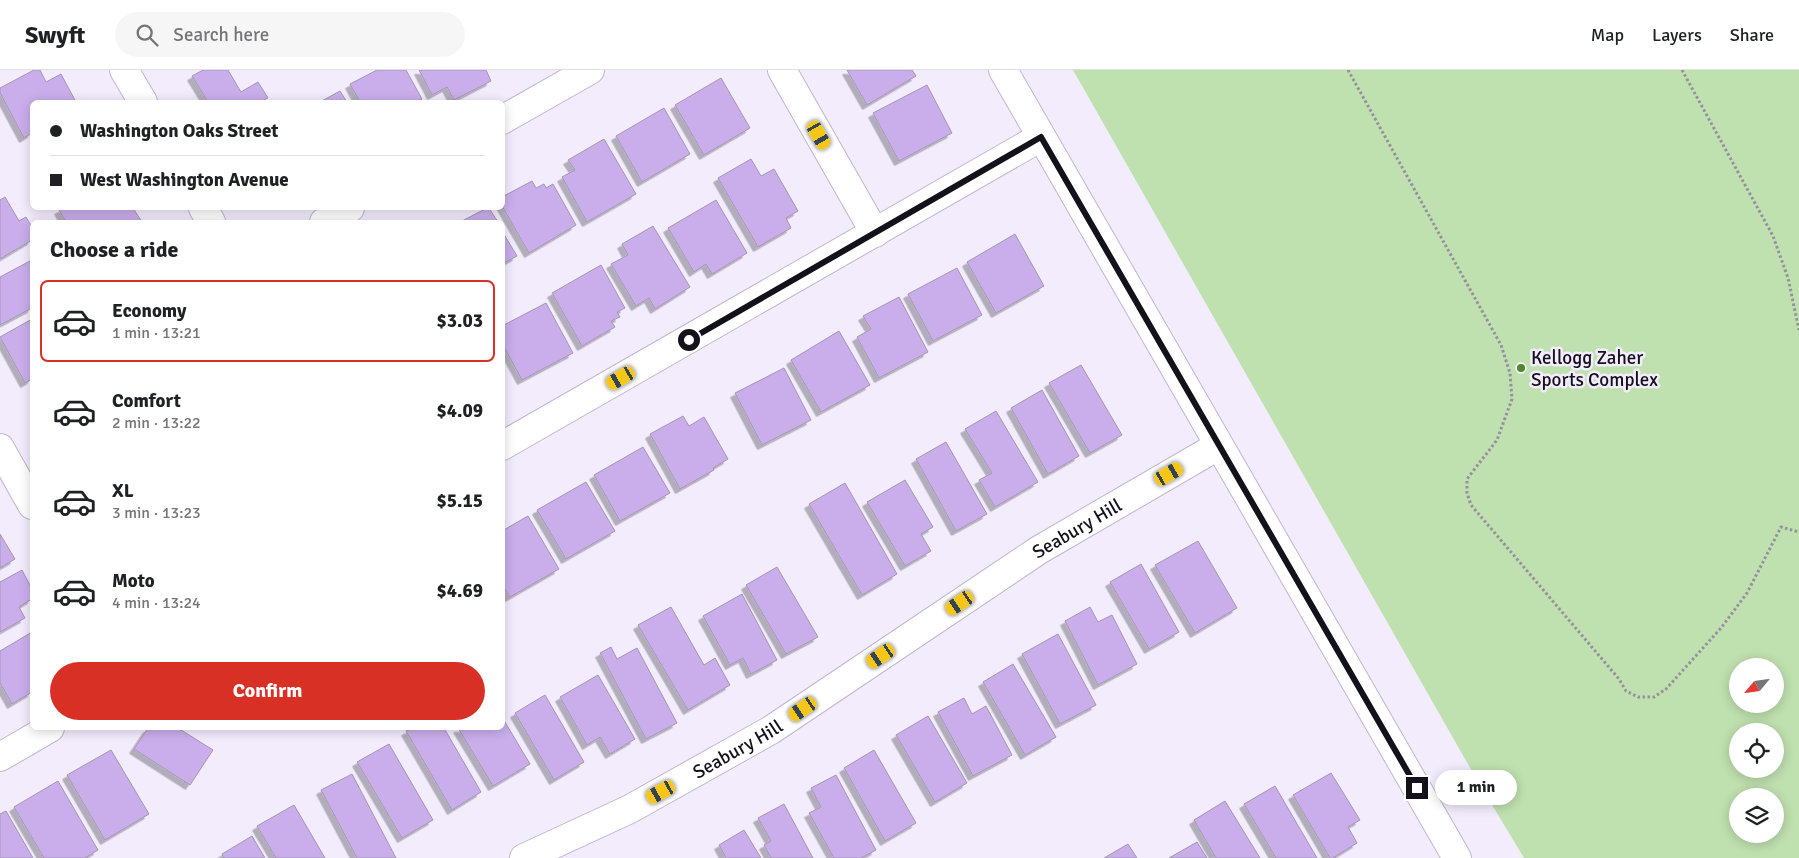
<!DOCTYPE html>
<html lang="en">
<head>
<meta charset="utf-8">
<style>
	:root { --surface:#fff; --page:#f6f6f6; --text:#202124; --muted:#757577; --line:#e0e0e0; --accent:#d93025 }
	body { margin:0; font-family:Signika,sans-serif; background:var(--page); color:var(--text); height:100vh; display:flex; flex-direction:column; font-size:19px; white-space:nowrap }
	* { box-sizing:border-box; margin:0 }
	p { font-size:16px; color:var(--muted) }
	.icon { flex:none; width:28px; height:28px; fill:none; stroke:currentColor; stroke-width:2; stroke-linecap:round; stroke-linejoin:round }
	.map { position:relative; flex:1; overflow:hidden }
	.drawer { position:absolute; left:30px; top:150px; width:475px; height:510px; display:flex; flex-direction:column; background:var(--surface); border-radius:8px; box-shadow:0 2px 12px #0003 }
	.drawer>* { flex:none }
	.banner { position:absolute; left:30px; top:30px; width:475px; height:110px; border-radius:8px; box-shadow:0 2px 12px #0003; display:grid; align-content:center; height:110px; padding:0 20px; background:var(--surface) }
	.needle { width:32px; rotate:241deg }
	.controls { position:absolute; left:1729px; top:588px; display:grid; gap:10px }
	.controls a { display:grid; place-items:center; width:55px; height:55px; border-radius:50%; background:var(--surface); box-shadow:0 2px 12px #0003; font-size:25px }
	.end { position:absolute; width:22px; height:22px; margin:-11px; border:6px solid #15111b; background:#fff; box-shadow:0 0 0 2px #fff }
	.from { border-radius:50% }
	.bubble { position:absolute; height:35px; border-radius:18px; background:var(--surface); box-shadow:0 2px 12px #0003; font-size:16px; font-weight:700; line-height:35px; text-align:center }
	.car { position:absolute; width:15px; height:30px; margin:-15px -8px; border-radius:6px; box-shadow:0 0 4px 1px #0007; background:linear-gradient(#f5c518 24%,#345 0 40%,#f5c518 0 76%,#345 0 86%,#f5c518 0) }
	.banner b { display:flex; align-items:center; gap:18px; height:48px; font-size:19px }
	.banner b+b { border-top:1px solid var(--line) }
	.banner i { width:12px; height:12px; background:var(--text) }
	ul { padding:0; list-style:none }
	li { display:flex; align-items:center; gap:15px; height:82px; margin:0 10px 8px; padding:0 10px; border:2px solid transparent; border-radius:8px }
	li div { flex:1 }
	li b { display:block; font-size:19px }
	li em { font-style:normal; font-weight:700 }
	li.current { border-color:var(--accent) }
	li>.icon { width:45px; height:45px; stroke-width:1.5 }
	h2 { padding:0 20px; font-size:22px; line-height:60px }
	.button { display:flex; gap:10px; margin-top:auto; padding:10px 20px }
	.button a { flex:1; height:58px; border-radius:30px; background:var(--accent); color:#fff; font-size:20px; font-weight:700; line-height:58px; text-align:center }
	header { display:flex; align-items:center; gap:30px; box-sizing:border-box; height:70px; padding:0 25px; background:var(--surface); border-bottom:1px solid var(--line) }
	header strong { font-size:24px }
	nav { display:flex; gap:28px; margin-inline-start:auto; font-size:18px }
	.search { width:350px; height:45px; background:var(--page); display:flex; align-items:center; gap:12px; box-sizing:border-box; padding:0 18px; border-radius:28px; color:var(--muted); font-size:19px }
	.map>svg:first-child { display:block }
	.green { fill:#bfe0af; fill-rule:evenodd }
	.building { fill:#c9aeeb; stroke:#a296b1; filter:url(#shadow) }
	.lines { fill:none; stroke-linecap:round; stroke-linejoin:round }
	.minor-casing { stroke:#c1b5d0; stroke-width:30 }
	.secondary-casing { stroke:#c1b5d0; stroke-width:30 }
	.path { stroke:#96909e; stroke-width:3; stroke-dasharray:2.5 2.5; stroke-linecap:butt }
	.minor { stroke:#fff; stroke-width:28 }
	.secondary { stroke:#fff; stroke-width:28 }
	.route { stroke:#15111b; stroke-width:6 }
	.poi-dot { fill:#4f8b29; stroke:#f3ecfd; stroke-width:2 }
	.labels { text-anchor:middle; stroke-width:5; stroke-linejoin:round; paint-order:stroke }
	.poi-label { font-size:19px; fill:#15111b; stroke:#f3ecfd; text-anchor:start }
	.street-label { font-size:19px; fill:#15111b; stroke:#f3ecfd }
</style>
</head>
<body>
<header>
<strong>Swyft</strong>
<div class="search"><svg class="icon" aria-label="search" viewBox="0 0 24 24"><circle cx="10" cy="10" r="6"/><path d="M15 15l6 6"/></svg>Search here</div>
<nav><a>Map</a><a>Layers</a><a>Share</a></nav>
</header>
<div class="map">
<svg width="1799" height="788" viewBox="0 0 1799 788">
	<defs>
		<filter id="shadow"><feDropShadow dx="-4.5" dy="4.5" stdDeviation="0" flood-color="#0004"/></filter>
	</defs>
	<rect width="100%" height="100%" fill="#f3ecfd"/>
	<path class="green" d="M1073,0H1799V788H1524L1477,710ZM1738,596H1775V634H1738ZM1738,661H1775V699H1738ZM1738,726H1775V764H1738Z"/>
	<path class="building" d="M34,0H40L46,12L61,4L76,32H32V63L24,68L0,23V18Z
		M203,0H228L241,22L258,12L268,28L260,32H208L192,6Z
		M377,0H406L422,29L416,32H360L350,14Z
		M419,0H486L491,11L454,30L447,17L432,25Z
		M847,0H912L916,6L867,35Z
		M721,8L750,58L704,85L675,35Z
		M927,15L952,63L899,91L873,43Z
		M340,21L347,32H320Z
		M664,38L690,84L642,112L616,66Z
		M604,69L636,124L587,152L562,107L575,100L568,90Z
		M751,89L761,106L774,99L798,141L786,148L791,158L758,177L718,108Z
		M532,111L536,118L544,114L546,118L553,114L576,155L529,183L502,136V127Z
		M5,127L19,151L26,147L32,157V170L0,189V130Z
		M716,130L747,183L712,204L706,194L694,202L668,158Z
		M63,138H133L142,152H66L59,140Z
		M487,138H489L498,152H460Z
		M653,156L690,217L655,239L649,228L636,236L611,194L628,185L622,174Z
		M502,161L517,186L502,194Z
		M1015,164L1044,216L996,243L967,192Z
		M30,191L32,195V238L0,255V207Z
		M601,195L625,238L617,242L620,247L611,251L615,257L582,276L552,223Z
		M957,198L982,245L933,271L908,224Z
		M899,227L928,282L879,308L857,267L871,259L863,246Z
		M546,233L573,283L522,310L502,273V256Z
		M32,249V309L25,313L0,267Z
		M839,261L870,315L821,342L791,290Z
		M1081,295L1122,365L1090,383L1049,313Z
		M784,298L811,350L762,375L735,323Z
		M1042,320L1079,386L1048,404L1011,338Z
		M996,341L1038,412L995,437L979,410L992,403L965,359Z
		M683,346L689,356L704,347L728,389L713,398L714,400L680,419L650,364Z
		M946,372L987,444L956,461L916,389Z
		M643,377L670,423L620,451L594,405Z
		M905,410L933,457L921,464L931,481L905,496L867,432Z
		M586,412L615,461L566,489L537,440Z
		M845,413L897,504L862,525L809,434Z
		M528,446L559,499L510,527L502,515V461Z
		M0,464L15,489L0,498Z
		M1198,471L1237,538L1195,563L1155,495Z
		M1141,494L1179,562L1149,579L1110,512Z
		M777,497L818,567L786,584L746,515Z
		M22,500L32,519V529L19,537L25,548L0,562V512Z
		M742,524L777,590L751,604L743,588L730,595L703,546Z
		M671,537L704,595L715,588L730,615L688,640L638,555Z
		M1090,537L1098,552L1112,545L1137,594L1098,615L1065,551Z
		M32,562V622L12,634L0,613V581Z
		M1058,564L1096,635L1060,654L1022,584Z
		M611,577L617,589L637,578L677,653L646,669L600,583Z
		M1013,594L1056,667L1025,685L983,612Z
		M598,605L635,669L610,684L600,667L587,675L560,627Z
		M545,625L584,692L554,710L515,643Z
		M964,628L972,644L986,636L1012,685L973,706L938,642Z
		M928,646L967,713L935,732L896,665Z
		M502,647L530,694L493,716L458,658H502Z
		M148,658H178L213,680L190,715L134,679Z
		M413,658H444L481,722L452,740L406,661Z
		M389,674L433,750L402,768L357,692Z
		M111,680L149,744L105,770L67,705Z
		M874,680L916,753L885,771L844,698Z
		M1331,703L1360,750L1348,757L1357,773L1333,788H1330L1293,725Z
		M352,704L396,788H357L321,720Z
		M836,705L876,780L861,788H834L809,743L821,737L811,718Z
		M58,711L98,780L85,788H44L14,737Z
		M1275,716L1317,788H1276L1244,734Z
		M1225,731L1260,788H1216L1194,750Z
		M784,734L813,788H771L764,775L771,771L758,748Z
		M294,735L325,788H276L257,756Z
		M6,741L33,788H0V744Z
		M744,760L761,788H726L719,775Z
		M252,766L265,788H224L222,784Z
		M1197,772L1207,788H1169Z
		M1128,774L1137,788H1104Z"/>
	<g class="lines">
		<defs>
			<g id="minor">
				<path d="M124,0L143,32"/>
				<path d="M782,0L875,163"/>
				<path d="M502,50L590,0"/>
				<path d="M203,138L211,152"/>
				<path d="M324,152L350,138"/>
				<path d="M502,376L1041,67"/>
				<path d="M0,378L32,435"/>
				<path d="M0,687L50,658"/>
				<path id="s1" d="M524,788L630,739L771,660L1039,480L1218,376"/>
			</g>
			<path id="secondary" d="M1003,0L1457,788"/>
		</defs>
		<use href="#minor" class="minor-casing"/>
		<use href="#secondary" class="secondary-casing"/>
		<path class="path" d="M1348,0L1501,275L1510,303L1512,329L1497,370L1467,409V423L1471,435L1619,609L1626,621L1638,627H1654L1666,619L1721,558L1747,523L1781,457L1799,462
			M1682,0L1773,166L1788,208L1799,260"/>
		<use href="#minor" class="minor"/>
		<use href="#secondary" class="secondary"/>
	</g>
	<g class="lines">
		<path class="route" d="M689,270L1041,67L1417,718"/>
	</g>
	<circle class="poi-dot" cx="1521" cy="298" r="5"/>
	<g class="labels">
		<g class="poi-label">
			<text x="1531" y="294">Kellogg Zaher<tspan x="1531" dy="22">Sports Complex</tspan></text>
		</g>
		<g class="street-label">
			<text dy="7" stroke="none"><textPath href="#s1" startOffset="645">Seabury Hill</textPath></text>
			<text dy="7" stroke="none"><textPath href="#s1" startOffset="240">Seabury Hill</textPath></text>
		</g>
	</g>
</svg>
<div class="controls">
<a><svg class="needle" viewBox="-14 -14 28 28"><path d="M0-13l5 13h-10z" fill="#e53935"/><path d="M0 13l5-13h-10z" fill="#757577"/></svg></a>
<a><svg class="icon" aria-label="locate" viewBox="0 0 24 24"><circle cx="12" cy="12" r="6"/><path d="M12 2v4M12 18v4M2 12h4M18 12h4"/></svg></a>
<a><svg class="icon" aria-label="layers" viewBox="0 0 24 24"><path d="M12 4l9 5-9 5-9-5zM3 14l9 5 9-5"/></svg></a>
</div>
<i class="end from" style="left:689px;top:270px"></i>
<i class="end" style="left:1417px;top:718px"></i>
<div class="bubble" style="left:1435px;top:700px;width:82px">1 min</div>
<i class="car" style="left:819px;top:65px;rotate:150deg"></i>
<i class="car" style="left:621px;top:308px;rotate:240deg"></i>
<i class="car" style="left:1169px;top:404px;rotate:60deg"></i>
<i class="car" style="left:960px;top:533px;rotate:236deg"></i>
<i class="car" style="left:881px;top:586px;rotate:236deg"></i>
<i class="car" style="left:803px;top:639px;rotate:236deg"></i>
<i class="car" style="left:661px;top:722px;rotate:241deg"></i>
<div class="banner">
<b><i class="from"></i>Washington Oaks Street</b>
<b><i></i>West Washington Avenue</b>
</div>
<section class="drawer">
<h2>Choose a ride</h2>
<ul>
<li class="current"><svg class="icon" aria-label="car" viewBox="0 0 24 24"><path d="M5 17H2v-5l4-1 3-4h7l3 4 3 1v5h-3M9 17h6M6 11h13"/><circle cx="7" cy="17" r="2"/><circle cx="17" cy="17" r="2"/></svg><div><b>Economy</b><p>1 min · 13:21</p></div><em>$3.03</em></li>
<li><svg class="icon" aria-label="car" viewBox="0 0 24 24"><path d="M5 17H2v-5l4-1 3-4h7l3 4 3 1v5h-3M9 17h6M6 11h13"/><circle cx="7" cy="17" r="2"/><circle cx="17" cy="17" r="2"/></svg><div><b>Comfort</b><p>2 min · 13:22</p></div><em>$4.09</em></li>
<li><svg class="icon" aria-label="car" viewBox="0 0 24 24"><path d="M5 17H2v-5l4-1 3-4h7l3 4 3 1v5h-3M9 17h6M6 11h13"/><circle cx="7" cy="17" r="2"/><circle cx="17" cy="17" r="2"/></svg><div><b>XL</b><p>3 min · 13:23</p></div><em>$5.15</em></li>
<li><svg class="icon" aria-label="car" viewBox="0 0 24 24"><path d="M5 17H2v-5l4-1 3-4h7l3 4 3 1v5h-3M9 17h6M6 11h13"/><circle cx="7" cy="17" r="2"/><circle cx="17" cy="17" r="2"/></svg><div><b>Moto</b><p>4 min · 13:24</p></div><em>$4.69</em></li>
</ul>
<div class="button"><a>Confirm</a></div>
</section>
</div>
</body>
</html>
